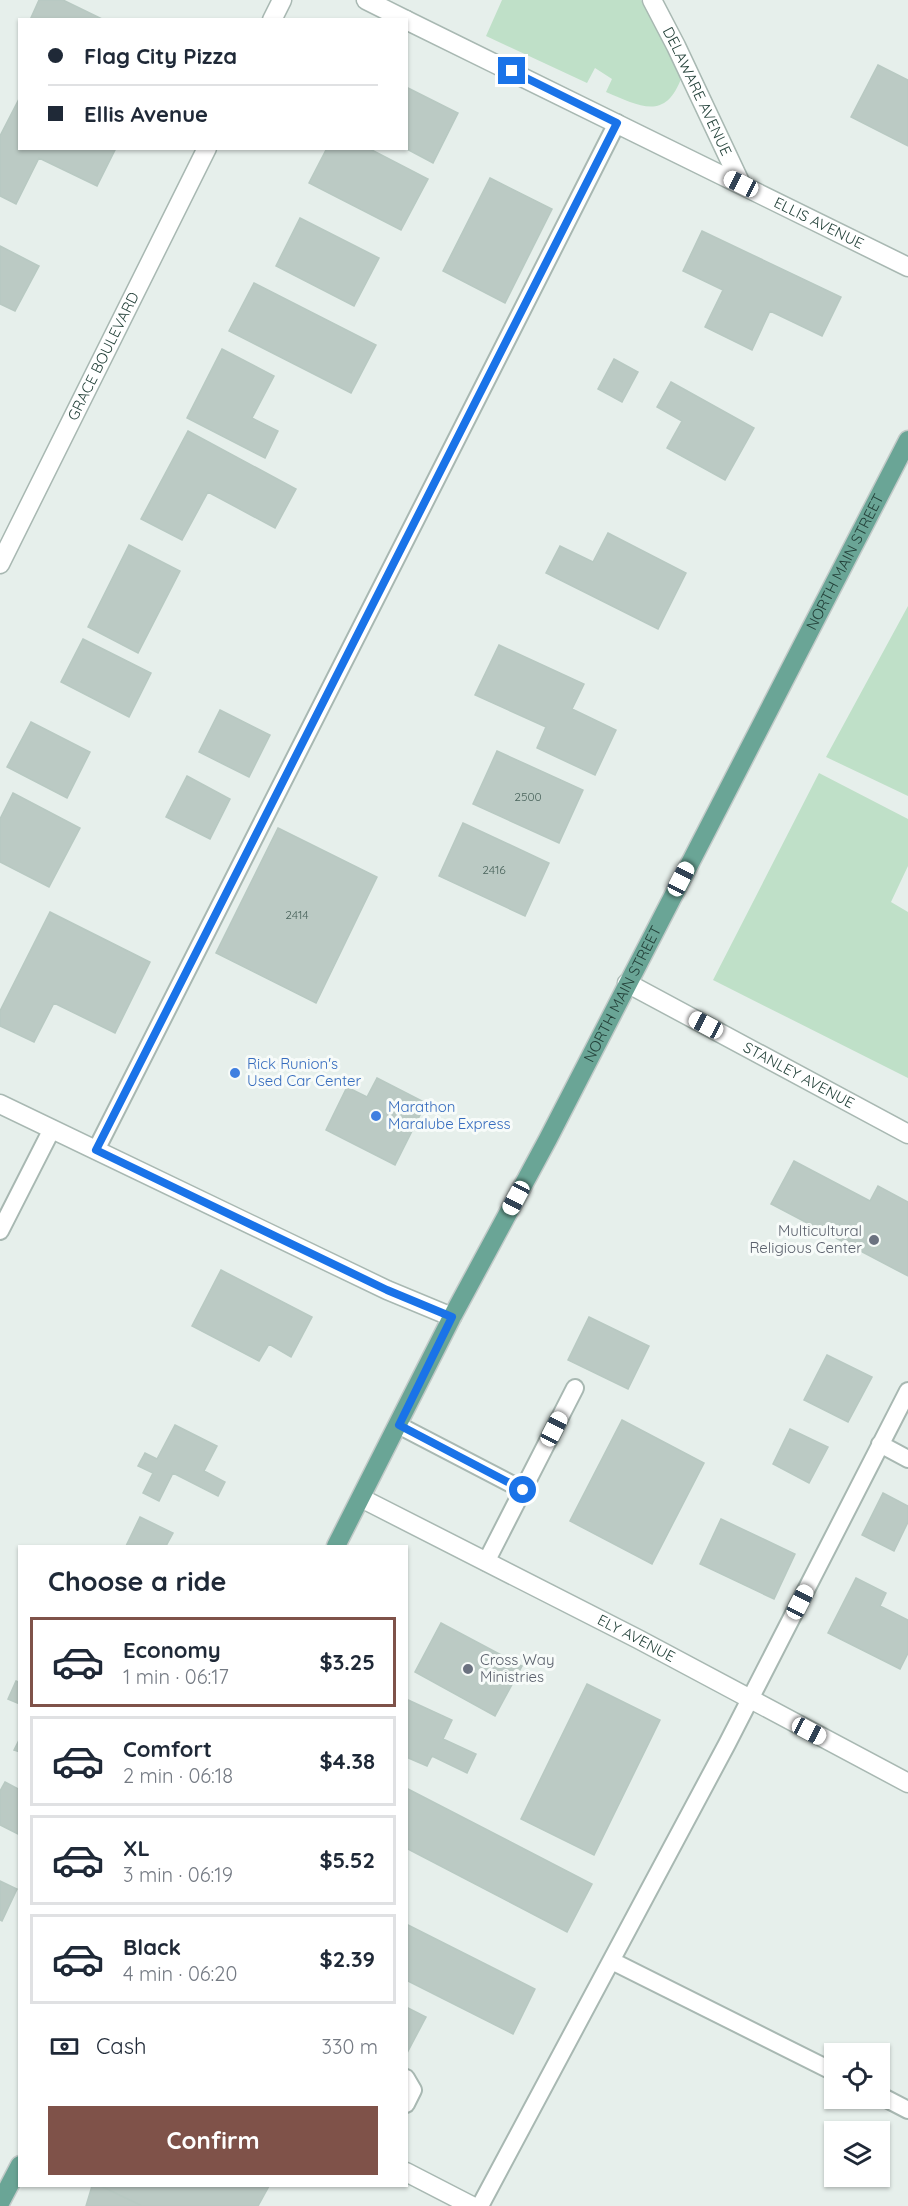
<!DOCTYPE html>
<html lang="en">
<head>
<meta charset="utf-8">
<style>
	:root { --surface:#fff; --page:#f2f2f3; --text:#1f2937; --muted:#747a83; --line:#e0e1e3; --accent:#7f5249 }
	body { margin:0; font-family:Quicksand,sans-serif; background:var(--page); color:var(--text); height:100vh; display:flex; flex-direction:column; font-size:22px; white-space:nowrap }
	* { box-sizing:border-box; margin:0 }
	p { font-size:20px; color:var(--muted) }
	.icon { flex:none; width:33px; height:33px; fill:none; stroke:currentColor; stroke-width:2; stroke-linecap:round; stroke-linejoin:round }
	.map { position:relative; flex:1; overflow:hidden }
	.drawer { position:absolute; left:18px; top:1545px; width:390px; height:642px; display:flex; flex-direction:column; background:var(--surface); border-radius:0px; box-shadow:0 2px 4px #0004 }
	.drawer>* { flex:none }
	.top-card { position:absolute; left:18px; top:18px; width:390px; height:132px; border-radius:0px; box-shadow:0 2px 4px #0004; display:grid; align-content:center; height:132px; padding:0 30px; background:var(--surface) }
	.tools { position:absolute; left:824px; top:2043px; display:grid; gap:12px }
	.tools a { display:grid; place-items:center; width:66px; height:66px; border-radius:0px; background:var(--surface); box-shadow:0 2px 4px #0004; font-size:30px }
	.end { position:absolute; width:27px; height:27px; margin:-14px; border:8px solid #1a73e8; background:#fff; box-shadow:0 0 0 3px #fff }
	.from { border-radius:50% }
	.car { position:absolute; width:18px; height:36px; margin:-18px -9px; border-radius:8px; box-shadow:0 0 4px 2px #0007; background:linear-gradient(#fff 24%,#345 0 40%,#fff 0 76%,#345 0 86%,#fff 0) }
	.top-card b { display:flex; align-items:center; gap:21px; height:57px; font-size:22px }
	.top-card b+b { border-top:2px solid var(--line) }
	.top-card i { width:15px; height:15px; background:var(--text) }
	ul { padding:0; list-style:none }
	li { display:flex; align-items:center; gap:18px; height:90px; margin:0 12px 9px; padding:0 18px; border:3px solid var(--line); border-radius:0px }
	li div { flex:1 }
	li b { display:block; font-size:22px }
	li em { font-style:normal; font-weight:700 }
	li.on { border-color:var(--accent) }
	li>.icon { width:54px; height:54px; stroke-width:1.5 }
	h2 { padding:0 30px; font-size:27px; line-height:72px }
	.pay { display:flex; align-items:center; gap:15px; height:66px; padding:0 30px; font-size:22px }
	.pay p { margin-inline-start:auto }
	.button { display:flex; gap:12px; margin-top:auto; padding:12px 30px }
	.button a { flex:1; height:69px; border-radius:0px; background:var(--accent); color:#fff; font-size:24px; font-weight:700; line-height:69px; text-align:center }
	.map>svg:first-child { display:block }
	.green { fill:#bfe0c8 }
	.building { fill:#bbcac4; stroke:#b8c9c2; stroke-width:1.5 }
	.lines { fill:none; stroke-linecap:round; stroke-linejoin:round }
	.service-casing { stroke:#a8b8b2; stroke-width:20 }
	.minor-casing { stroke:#a8b8b2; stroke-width:21 }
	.primary-casing { stroke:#c2cac8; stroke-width:21 }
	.service { stroke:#fff; stroke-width:16 }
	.minor { stroke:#fff; stroke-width:18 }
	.primary { stroke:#6aa596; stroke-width:18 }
	.route { stroke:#1a73e8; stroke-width:8 }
	.shop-dot { fill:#3f7fe0; stroke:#f7fbf9; stroke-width:2 }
	.worship-dot { fill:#6b7280; stroke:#f7fbf9; stroke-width:2 }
	.labels { text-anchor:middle; stroke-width:6; stroke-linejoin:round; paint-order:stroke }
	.number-label { font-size:12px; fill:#4a645c }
	.street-label { font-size:15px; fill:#24423a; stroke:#f7fbf9 }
	.shop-label { font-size:15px; fill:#366cbe; stroke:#f7fbf9; text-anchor:start }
	.worship-label { font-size:15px; fill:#5b616d; stroke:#f7fbf9; text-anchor:end }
</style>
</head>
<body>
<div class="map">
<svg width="908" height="2206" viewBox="0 0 908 2206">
	<rect width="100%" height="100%" fill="#e6efeb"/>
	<path class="green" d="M502,0H641L682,76C666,122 640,106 606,92L612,79L595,68L587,83L486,36Z
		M908,606V796L826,757Z
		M819,773L908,819V866L891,902L908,912V1078L713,980Z"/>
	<path class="building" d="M39,0H63L104,20H30Z
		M878,65L908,80V146L851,117Z
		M406,87L458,113L433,163L405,148H406Z
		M20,97V148H116L97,186L39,158L16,204L0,196V136Z
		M327,148H368L428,179L401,230L309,183Z
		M490,178L552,209L505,303L443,271Z
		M300,218L379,258L354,306L276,266Z
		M702,231L841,297L822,336L770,311L752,350L705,327L723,290L683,271Z
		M0,246L39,266L15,311L0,304Z
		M254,283L376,345L351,393L229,331Z
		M222,349L274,376L252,418L278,431L265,458L187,418Z
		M614,359L638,372L622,402L598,389Z
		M671,382L754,428L725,480L667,448L682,421L657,407Z
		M188,431L296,489L275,528L208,492L182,540L141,519Z
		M608,533L686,573L658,629L546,573L560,546L593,562Z
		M129,545L180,571L138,653L88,627Z
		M83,639L151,673L129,717L61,682Z
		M499,645L584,684L572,709L616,730L595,775L537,748L546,727L475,695Z
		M220,710L270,735L249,777L199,752Z
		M31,722L90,752L67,798L7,767Z
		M497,751L583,790L559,843L473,804Z
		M187,776L230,799L210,839L166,817Z
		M13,793L80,828L49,887L0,862V819Z
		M463,823L549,863L525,916L439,876Z
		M278,828L377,877L316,1003L216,953Z
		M50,912L150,962L115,1033L54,1003L34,1042L0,1026V1011Z
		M377,1078L426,1103L395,1165L326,1130L347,1087L367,1097Z
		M794,1161L870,1201L878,1186L908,1202V1276L771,1204Z
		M221,1270L312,1317L291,1357L269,1344L259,1361L192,1326Z
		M589,1317L649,1346L628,1389L568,1360Z
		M827,1355L872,1377L848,1422L804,1400Z
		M622,1420L704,1463L652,1564L570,1521Z
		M175,1425L217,1446L204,1471L225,1482L218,1496L173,1473L159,1501L143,1493L153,1473L138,1466L145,1453L157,1459Z
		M790,1429L828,1447L809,1483L773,1464Z
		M883,1493L908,1506V1522L894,1551L862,1535Z
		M140,1517L173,1533L166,1546H126Z
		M721,1519L795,1554L774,1599L700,1564Z
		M856,1578L886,1593L880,1606L908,1620V1653L900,1669L828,1633Z
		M441,1623L522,1666L495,1716L415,1672Z
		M16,1681L20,1683V1704L8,1699Z
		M587,1684L660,1720L594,1855L521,1819Z
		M406,1699L452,1720L443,1739L476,1754L467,1773L432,1756L427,1766L406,1757Z
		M20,1738V1752L14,1750Z
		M5,1782L20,1790V1835L0,1825V1791Z
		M406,1788L592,1884L567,1932L406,1848Z
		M0,1881L17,1889L2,1921L0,1920Z
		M406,1924L535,1989L513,2034L406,1980Z
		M406,2007L426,2017L406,2055Z
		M92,2186H101L142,2206H86Z
		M101,2186H269L258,2206H142Z"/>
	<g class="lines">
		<defs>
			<path id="service" d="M96,1150L617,123
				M0,1231L52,1129
				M398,1425L523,1490
				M880,1444L908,1459
				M486,1562L575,1388
				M612,1961L834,2072
				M406,2078L413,2090L406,2104
				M879,2095L908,2110
				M480,2206L727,1744L908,1391"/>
			<g id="minor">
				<path d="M366,0L406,20"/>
				<path id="s1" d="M652,0L676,46L741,184"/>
				<path d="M272,20L282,0"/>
				<path id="s2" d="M406,20L908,267"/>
				<path id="s3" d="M0,564L207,148"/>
				<path id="s4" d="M627,983L908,1134"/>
				<path d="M0,1104L387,1290L452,1317"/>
				<path id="s5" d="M361,1498L638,1639L908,1783"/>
				<path d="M406,2172L472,2206"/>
			</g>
			<g id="primary">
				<path id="s6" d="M336,1546L452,1317L548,1139L908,440"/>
				<path d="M0,2203L20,2165"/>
			</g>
		</defs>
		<use href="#service" class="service-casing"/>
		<use href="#minor" class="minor-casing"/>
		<use href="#primary" class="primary-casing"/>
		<use href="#service" class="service"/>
		<use href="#minor" class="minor"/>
		<use href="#primary" class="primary"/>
	</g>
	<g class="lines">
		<path class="route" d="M512,71L617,123L96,1150L387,1290L452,1317L399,1425L523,1490"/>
	</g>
	<g class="shop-dot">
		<circle cx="235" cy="1073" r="6"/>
		<circle cx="376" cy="1116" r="6"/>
	</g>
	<g class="worship-dot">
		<circle cx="874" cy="1240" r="6"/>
		<circle cx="468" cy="1669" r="6"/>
	</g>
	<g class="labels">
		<g class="number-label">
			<text x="528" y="801">2500</text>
			<text x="494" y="874">2416</text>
			<text x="297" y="919">2414</text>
		</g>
		<g class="street-label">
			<text dy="5" stroke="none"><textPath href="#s1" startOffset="102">DELAWARE AVENUE</textPath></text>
			<text dy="5" stroke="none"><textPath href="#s2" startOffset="460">ELLIS AVENUE</textPath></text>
			<text dy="5" stroke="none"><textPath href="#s3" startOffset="232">GRACE BOULEVARD</textPath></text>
			<text dy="5" stroke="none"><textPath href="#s6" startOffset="1108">NORTH MAIN STREET</textPath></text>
			<text dy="5" stroke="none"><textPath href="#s6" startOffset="622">NORTH MAIN STREET</textPath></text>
			<text dy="5" stroke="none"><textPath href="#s4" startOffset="195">STANLEY AVENUE</textPath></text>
			<text dy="5" stroke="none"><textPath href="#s5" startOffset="309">ELY AVENUE</textPath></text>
		</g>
		<g class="shop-label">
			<text x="247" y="1069">Rick Runion's<tspan x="247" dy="17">Used Car Center</tspan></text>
			<text x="388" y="1112">Marathon<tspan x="388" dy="17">Maralube Express</tspan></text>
		</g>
		<g class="worship-label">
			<text x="862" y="1236">Multicultural<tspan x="862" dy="17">Religious Center</tspan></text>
			<text x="480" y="1665" text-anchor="start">Cross Way<tspan x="480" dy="17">Ministries</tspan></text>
		</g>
	</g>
</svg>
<div class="tools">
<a><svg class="icon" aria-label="locate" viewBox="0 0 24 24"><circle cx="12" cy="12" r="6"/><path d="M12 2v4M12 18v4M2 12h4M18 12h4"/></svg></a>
<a><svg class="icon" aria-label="layers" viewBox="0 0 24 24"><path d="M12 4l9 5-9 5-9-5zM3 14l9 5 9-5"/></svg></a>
</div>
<i class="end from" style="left:523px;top:1490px"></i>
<i class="end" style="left:512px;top:71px"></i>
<i class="car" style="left:741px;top:184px;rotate:296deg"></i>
<i class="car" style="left:681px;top:879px;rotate:27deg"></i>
<i class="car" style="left:706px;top:1025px;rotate:298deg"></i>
<i class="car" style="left:516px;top:1198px;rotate:208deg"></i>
<i class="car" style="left:554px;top:1429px;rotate:27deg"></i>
<i class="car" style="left:800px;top:1602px;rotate:27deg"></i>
<i class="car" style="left:809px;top:1731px;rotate:118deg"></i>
<div class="top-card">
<b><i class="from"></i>Flag City Pizza</b>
<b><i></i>Ellis Avenue</b>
</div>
<section class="drawer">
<h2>Choose a ride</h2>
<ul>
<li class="on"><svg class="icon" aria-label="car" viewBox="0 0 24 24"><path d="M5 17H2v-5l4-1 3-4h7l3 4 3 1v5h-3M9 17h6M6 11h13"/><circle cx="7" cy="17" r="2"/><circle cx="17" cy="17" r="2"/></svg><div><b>Economy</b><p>1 min · 06:17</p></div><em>$3.25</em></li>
<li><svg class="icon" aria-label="car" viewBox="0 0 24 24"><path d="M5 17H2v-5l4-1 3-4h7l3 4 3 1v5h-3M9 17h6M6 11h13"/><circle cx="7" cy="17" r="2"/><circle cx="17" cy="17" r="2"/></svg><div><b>Comfort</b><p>2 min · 06:18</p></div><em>$4.38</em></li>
<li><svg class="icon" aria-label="car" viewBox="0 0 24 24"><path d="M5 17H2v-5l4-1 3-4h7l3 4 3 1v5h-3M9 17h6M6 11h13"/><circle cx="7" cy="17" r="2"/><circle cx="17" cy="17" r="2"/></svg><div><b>XL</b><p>3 min · 06:19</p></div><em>$5.52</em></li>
<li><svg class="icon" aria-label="car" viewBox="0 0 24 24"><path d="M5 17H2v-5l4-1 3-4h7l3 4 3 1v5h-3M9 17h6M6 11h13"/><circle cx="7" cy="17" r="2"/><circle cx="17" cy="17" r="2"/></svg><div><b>Black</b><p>4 min · 06:20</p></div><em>$2.39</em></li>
</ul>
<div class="pay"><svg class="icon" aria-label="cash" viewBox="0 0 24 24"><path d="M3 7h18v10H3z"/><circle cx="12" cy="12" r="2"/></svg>Cash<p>330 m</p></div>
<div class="button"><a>Confirm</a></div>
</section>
</div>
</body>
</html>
